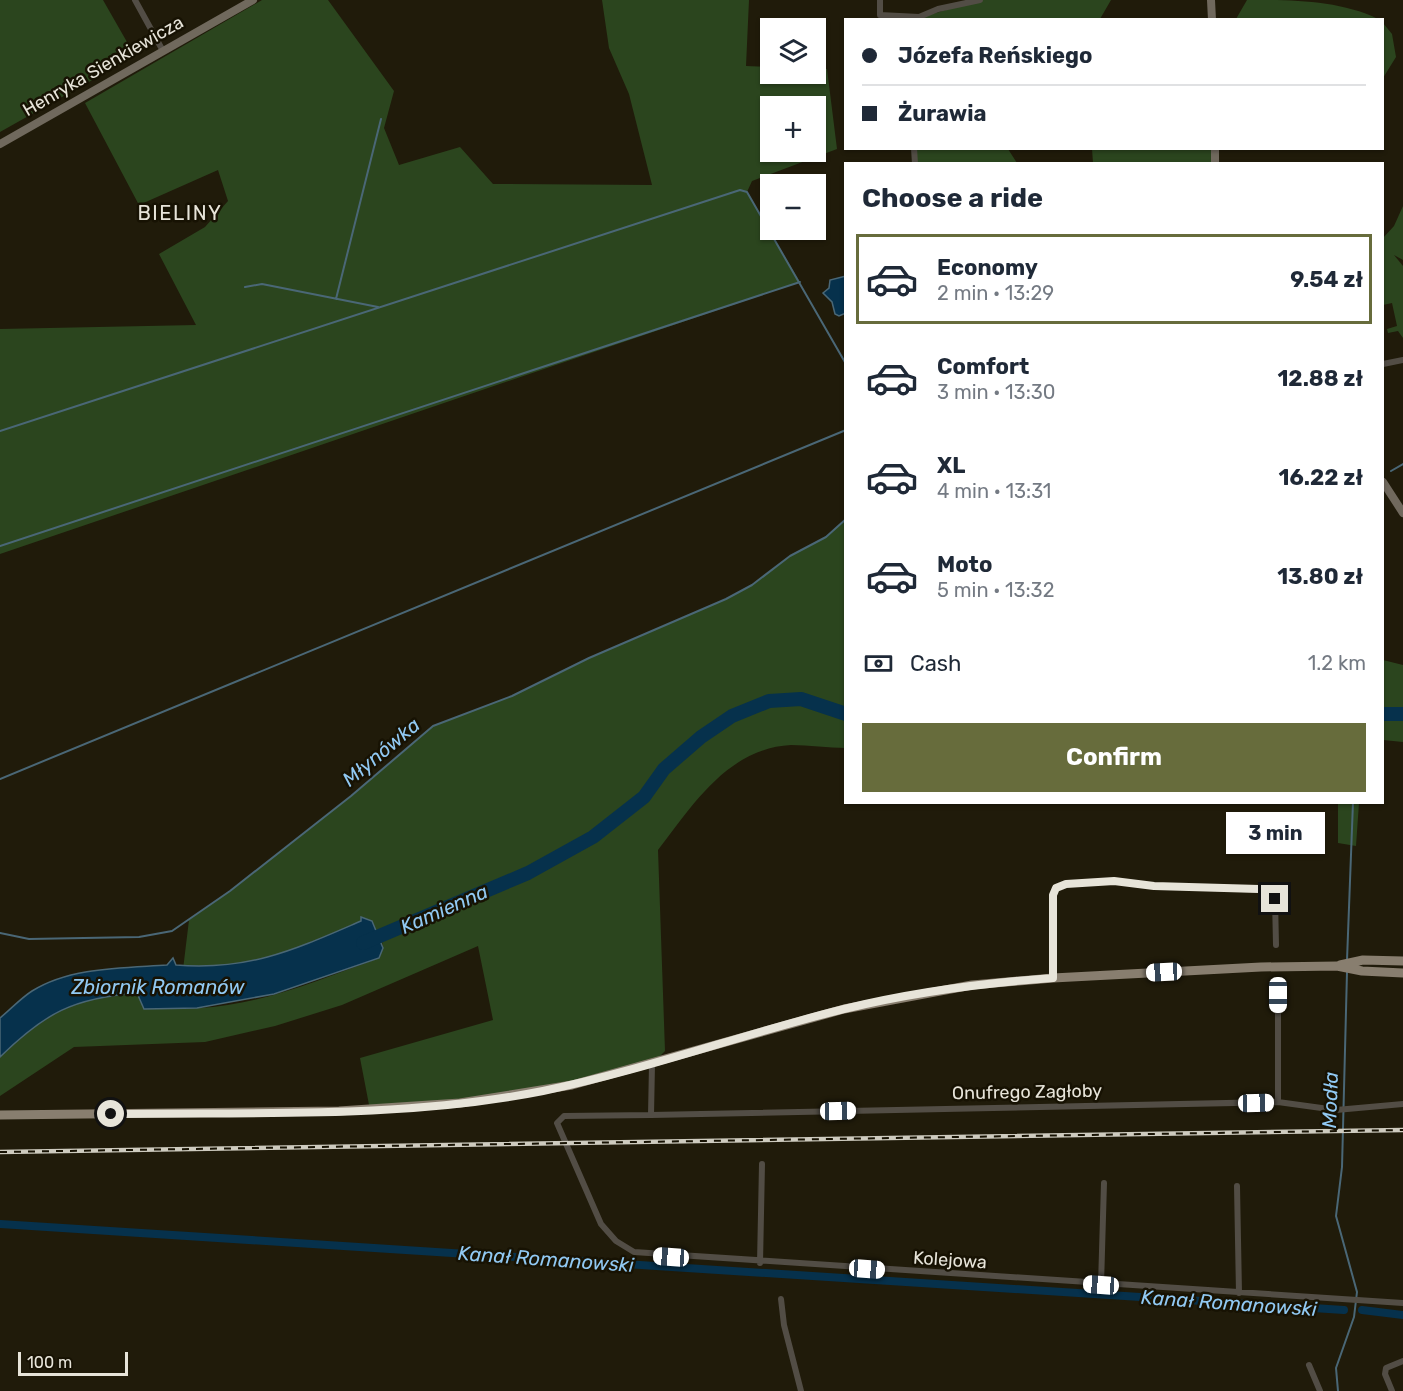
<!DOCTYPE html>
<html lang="en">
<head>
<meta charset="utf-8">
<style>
	:root { --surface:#fff; --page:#f6f6f7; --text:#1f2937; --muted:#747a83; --line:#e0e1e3; --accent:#676c3c }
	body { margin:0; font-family:Rubik,sans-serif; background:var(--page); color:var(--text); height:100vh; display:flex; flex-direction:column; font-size:22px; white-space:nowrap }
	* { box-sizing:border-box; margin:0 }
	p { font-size:20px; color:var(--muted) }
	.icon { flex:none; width:33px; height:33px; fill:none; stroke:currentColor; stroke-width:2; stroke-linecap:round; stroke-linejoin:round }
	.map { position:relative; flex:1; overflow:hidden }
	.details { position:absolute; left:844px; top:162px; width:540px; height:642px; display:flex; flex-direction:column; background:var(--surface); border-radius:0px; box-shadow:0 2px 4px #0004 }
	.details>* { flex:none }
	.banner { position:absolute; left:844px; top:18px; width:540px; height:132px; border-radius:0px; box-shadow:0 2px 4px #0004; display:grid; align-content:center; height:132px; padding:0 18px; background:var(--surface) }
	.tools { position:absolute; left:760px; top:18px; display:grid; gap:12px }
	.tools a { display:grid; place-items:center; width:66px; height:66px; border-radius:0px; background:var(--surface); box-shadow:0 2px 4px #0004; font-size:30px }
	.scale { position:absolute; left:18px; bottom:15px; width:110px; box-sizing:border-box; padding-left:6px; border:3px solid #e7e4d9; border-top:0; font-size:16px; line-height:21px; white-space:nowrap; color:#e7e4d9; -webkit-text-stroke:4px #171203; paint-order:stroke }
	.end { position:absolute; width:27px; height:27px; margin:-14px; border:8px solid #e7e4d9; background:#111; box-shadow:0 0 0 3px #111 }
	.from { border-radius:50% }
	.bubble { position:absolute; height:42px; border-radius:0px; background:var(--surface); box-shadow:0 2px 4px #0004; font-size:20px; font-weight:700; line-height:42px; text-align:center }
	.car { position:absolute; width:18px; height:36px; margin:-18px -9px; border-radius:8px; box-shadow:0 0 4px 2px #0007; background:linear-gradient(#fff 24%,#345 0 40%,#fff 0 76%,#345 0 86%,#fff 0) }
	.banner b { display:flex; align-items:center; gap:21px; height:57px; font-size:22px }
	.banner b+b { border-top:2px solid var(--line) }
	.banner i { width:15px; height:15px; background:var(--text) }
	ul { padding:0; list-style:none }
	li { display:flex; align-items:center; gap:18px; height:90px; margin:0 12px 9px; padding:0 6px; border:3px solid transparent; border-radius:0px }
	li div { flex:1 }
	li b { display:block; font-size:22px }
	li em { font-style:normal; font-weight:700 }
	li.active { border-color:var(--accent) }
	li>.icon { width:54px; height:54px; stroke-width:1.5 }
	h2 { padding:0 18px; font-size:27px; line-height:72px }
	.pay { display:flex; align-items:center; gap:15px; height:66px; padding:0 18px; font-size:22px }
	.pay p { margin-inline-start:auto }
	.cta { display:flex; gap:12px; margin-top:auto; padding:12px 18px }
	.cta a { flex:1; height:69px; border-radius:0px; background:var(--accent); color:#fff; font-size:24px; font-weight:700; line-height:69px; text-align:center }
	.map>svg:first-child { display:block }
	.green { fill:#2b451e; fill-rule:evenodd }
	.water { fill:#06314c; stroke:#4a6776; stroke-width:1.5 }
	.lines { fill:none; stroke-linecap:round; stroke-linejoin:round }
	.stream { stroke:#4a6776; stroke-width:2 }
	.canal { stroke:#06314c; stroke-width:8 }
	.river { stroke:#06314c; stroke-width:14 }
	.street { stroke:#524d45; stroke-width:6 }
	.secondary { stroke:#70695d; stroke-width:8 }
	.primary { stroke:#887e6f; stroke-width:9 }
	.rail-casing { stroke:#cecbbf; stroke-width:4.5 }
	.rail { stroke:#171203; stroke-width:2; stroke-dasharray:7; stroke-linecap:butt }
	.route { stroke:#e7e4d9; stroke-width:8 }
	.labels { text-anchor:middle; stroke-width:5; stroke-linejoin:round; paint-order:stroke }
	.street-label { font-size:18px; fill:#e7e4d9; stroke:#171203 }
	.neighbourhood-label { font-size:20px; letter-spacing:1.5px; fill:#e7e4d9; stroke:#171203 }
	.water-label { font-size:20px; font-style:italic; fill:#91c9f3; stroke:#171203 }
</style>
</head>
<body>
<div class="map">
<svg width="1403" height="1391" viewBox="0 0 1403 1391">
	<rect width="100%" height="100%" fill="#201b0a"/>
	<path class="green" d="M0,0H103L135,56L0,132Z
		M262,0H328L394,91L384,128L399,165L460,147L493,184L652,185L629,94L609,48L602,0H749L746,66L771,67V74H816V68L827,69L837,149L752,181L747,192L800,282L0,554V329L196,325L159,254L205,227L228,201L218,170L139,205L85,103ZM771,106H816V152H771Z
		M980,0H1111L1100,19L912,20Z
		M1247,0C1291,0 1339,0 1378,19H1236Z
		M1383,23L1392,34L1396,57L1383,78Z
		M914,149H1008L1017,163H915Z
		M1092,149H1215V163H1093Z
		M1403,206V260L1394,255L1403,266V338L1398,331L1388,333L1387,329L1397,326L1392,303L1383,305V238L1394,226Z
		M846,519V748C828,748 809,745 791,745C728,748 692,806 658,850L665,1051L652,1064L572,1085L370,1110L360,1058L493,1020L478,946L342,1005L275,1026L205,1042L74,1047L0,1096V1057C37,1021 82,989 137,993C157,995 178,1009 199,1008C261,1005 322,979 379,958L383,948L381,935L297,972L181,986L189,920L230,891L351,796L433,726L512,696L589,658L726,599L752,585L790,556L826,537Z
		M1383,660L1403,665V742L1383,740Z
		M1338,803H1359L1356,846L1338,843Z"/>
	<path class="water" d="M846,276V313L839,316L835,314L832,302L823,293L829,288L830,280Z
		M361,917L372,921L383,948L379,958L274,994L197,1008L144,1009L137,993C73,998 45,1013 0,1057V1018C11,1009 21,998 32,991C70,967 123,968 167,965L173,958L176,965C250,971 296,949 361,921Z"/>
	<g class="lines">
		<path class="stream" d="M245,287L262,284L378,307
			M336,299L381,119
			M0,431L740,190L747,192L846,364
			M1391,471L1403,464
			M0,546L800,282
			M0,779L846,430
			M0,933L29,939L139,937L172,931L230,891L351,796L433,726L512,696L589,658L726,599L752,585L790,556L826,537L846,519
			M1347,960L1353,802
			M1338,1391L1336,1368L1354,1317L1357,1292L1336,1216L1342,1167L1347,972"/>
		<path class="canal" d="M0,1224L1344,1310
			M1362,1310L1403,1315"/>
		<path class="river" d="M1383,714H1403
			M363,943L528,873L593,837L644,797L664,769L701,737L732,716L769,701L801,699L846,714"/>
		<path class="street" d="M135,0L163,51
			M880,0V15L919,17L938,9L980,0
			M914,148L915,164
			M1383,364L1403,360
			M1053,978V895L1056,888L1066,884L1114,881L1154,886L1269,890L1275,899L1276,945
			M1278,995V1102
			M652,1064L651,1115L564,1116L557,1123L601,1224L616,1241L634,1252L1403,1303
			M651,1115L1278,1102L1336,1110L1403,1104
			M1237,1186L1239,1293
			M760,1263L762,1164
			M1101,1285L1104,1183
			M781,1299L784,1325L801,1391
			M1309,1365L1320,1391
			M1392,1391L1385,1374L1386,1368L1403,1361"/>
		<path class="secondary" d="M1211,0L1212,20
			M0,144L253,0
			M1215,148V164
			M1383,482L1403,513"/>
		<path class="primary" d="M1340,965L1363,960L1403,961
			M0,1115L339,1111L460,1103L572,1085L844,1009L972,985L1053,978L1261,967L1337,966L1362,971L1403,973"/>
		<defs>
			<path id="rail" d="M0,1152L1403,1130"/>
		</defs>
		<use href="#rail" class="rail-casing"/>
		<use href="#rail" class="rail"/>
	</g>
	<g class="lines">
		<path class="route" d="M111,1114C255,1112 401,1119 543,1091C645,1070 743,1034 844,1009C913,992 983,983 1053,978V895L1056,888L1066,884L1114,881L1154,886L1259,889L1269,890L1275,899"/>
	</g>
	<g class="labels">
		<g class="street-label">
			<text transform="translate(103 66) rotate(-30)" y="6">Henryka Sienkiewicza</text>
			<text transform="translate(1027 1092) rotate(-1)" y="6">Onufrego Zagłoby</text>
			<text transform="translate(950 1260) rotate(4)" y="6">Kolejowa</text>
		</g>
		<g class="neighbourhood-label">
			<text x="180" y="220">BIELINY</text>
		</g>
		<g class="water-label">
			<text transform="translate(381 752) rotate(-40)" y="7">Młynówka</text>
			<text transform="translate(444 909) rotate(-24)" y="7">Kamienna</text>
			<text x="158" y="994">Zbiornik Romanów</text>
			<text transform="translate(1330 1100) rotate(-88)" y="7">Modła</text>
			<text transform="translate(546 1259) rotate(4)" y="7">Kanał Romanowski</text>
			<text transform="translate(1229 1303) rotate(4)" y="7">Kanał Romanowski</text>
		</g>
	</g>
</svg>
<div class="tools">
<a><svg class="icon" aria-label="layers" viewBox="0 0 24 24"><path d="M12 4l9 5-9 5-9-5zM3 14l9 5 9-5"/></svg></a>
<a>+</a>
<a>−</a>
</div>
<div class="scale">100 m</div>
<i class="end from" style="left:111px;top:1114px"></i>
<i class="end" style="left:1275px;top:899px"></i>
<div class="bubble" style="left:1226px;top:812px;width:99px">3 min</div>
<i class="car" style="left:1164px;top:972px;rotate:267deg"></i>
<i class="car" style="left:1278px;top:995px;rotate:180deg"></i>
<i class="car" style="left:1256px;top:1103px;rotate:89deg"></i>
<i class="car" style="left:838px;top:1111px;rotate:89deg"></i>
<i class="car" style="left:671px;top:1257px;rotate:274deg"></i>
<i class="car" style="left:867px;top:1269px;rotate:94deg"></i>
<i class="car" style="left:1101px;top:1285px;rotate:274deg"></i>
<div class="banner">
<b><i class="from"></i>Józefa Reńskiego</b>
<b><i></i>Żurawia</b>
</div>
<section class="details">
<h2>Choose a ride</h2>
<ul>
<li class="active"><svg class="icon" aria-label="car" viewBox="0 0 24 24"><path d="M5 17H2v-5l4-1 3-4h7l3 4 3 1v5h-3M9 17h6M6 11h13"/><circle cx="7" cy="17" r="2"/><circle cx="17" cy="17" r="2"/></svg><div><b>Economy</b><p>2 min · 13:29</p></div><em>9.54 zł</em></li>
<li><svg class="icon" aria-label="car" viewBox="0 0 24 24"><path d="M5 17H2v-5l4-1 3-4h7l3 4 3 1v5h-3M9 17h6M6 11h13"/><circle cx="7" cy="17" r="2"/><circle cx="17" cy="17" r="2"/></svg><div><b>Comfort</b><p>3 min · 13:30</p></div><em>12.88 zł</em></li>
<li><svg class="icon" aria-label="car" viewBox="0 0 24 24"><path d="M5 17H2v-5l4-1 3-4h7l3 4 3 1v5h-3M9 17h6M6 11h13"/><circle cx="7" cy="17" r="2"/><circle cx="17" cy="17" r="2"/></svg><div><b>XL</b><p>4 min · 13:31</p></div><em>16.22 zł</em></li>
<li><svg class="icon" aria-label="car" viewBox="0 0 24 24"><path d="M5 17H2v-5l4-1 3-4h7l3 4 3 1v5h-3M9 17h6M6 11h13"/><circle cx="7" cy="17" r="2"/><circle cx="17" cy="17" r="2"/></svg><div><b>Moto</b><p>5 min · 13:32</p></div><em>13.80 zł</em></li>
</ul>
<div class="pay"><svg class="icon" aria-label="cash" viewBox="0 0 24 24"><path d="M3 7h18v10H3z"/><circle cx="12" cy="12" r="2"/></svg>Cash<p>1.2 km</p></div>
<div class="cta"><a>Confirm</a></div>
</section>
</div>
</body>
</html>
